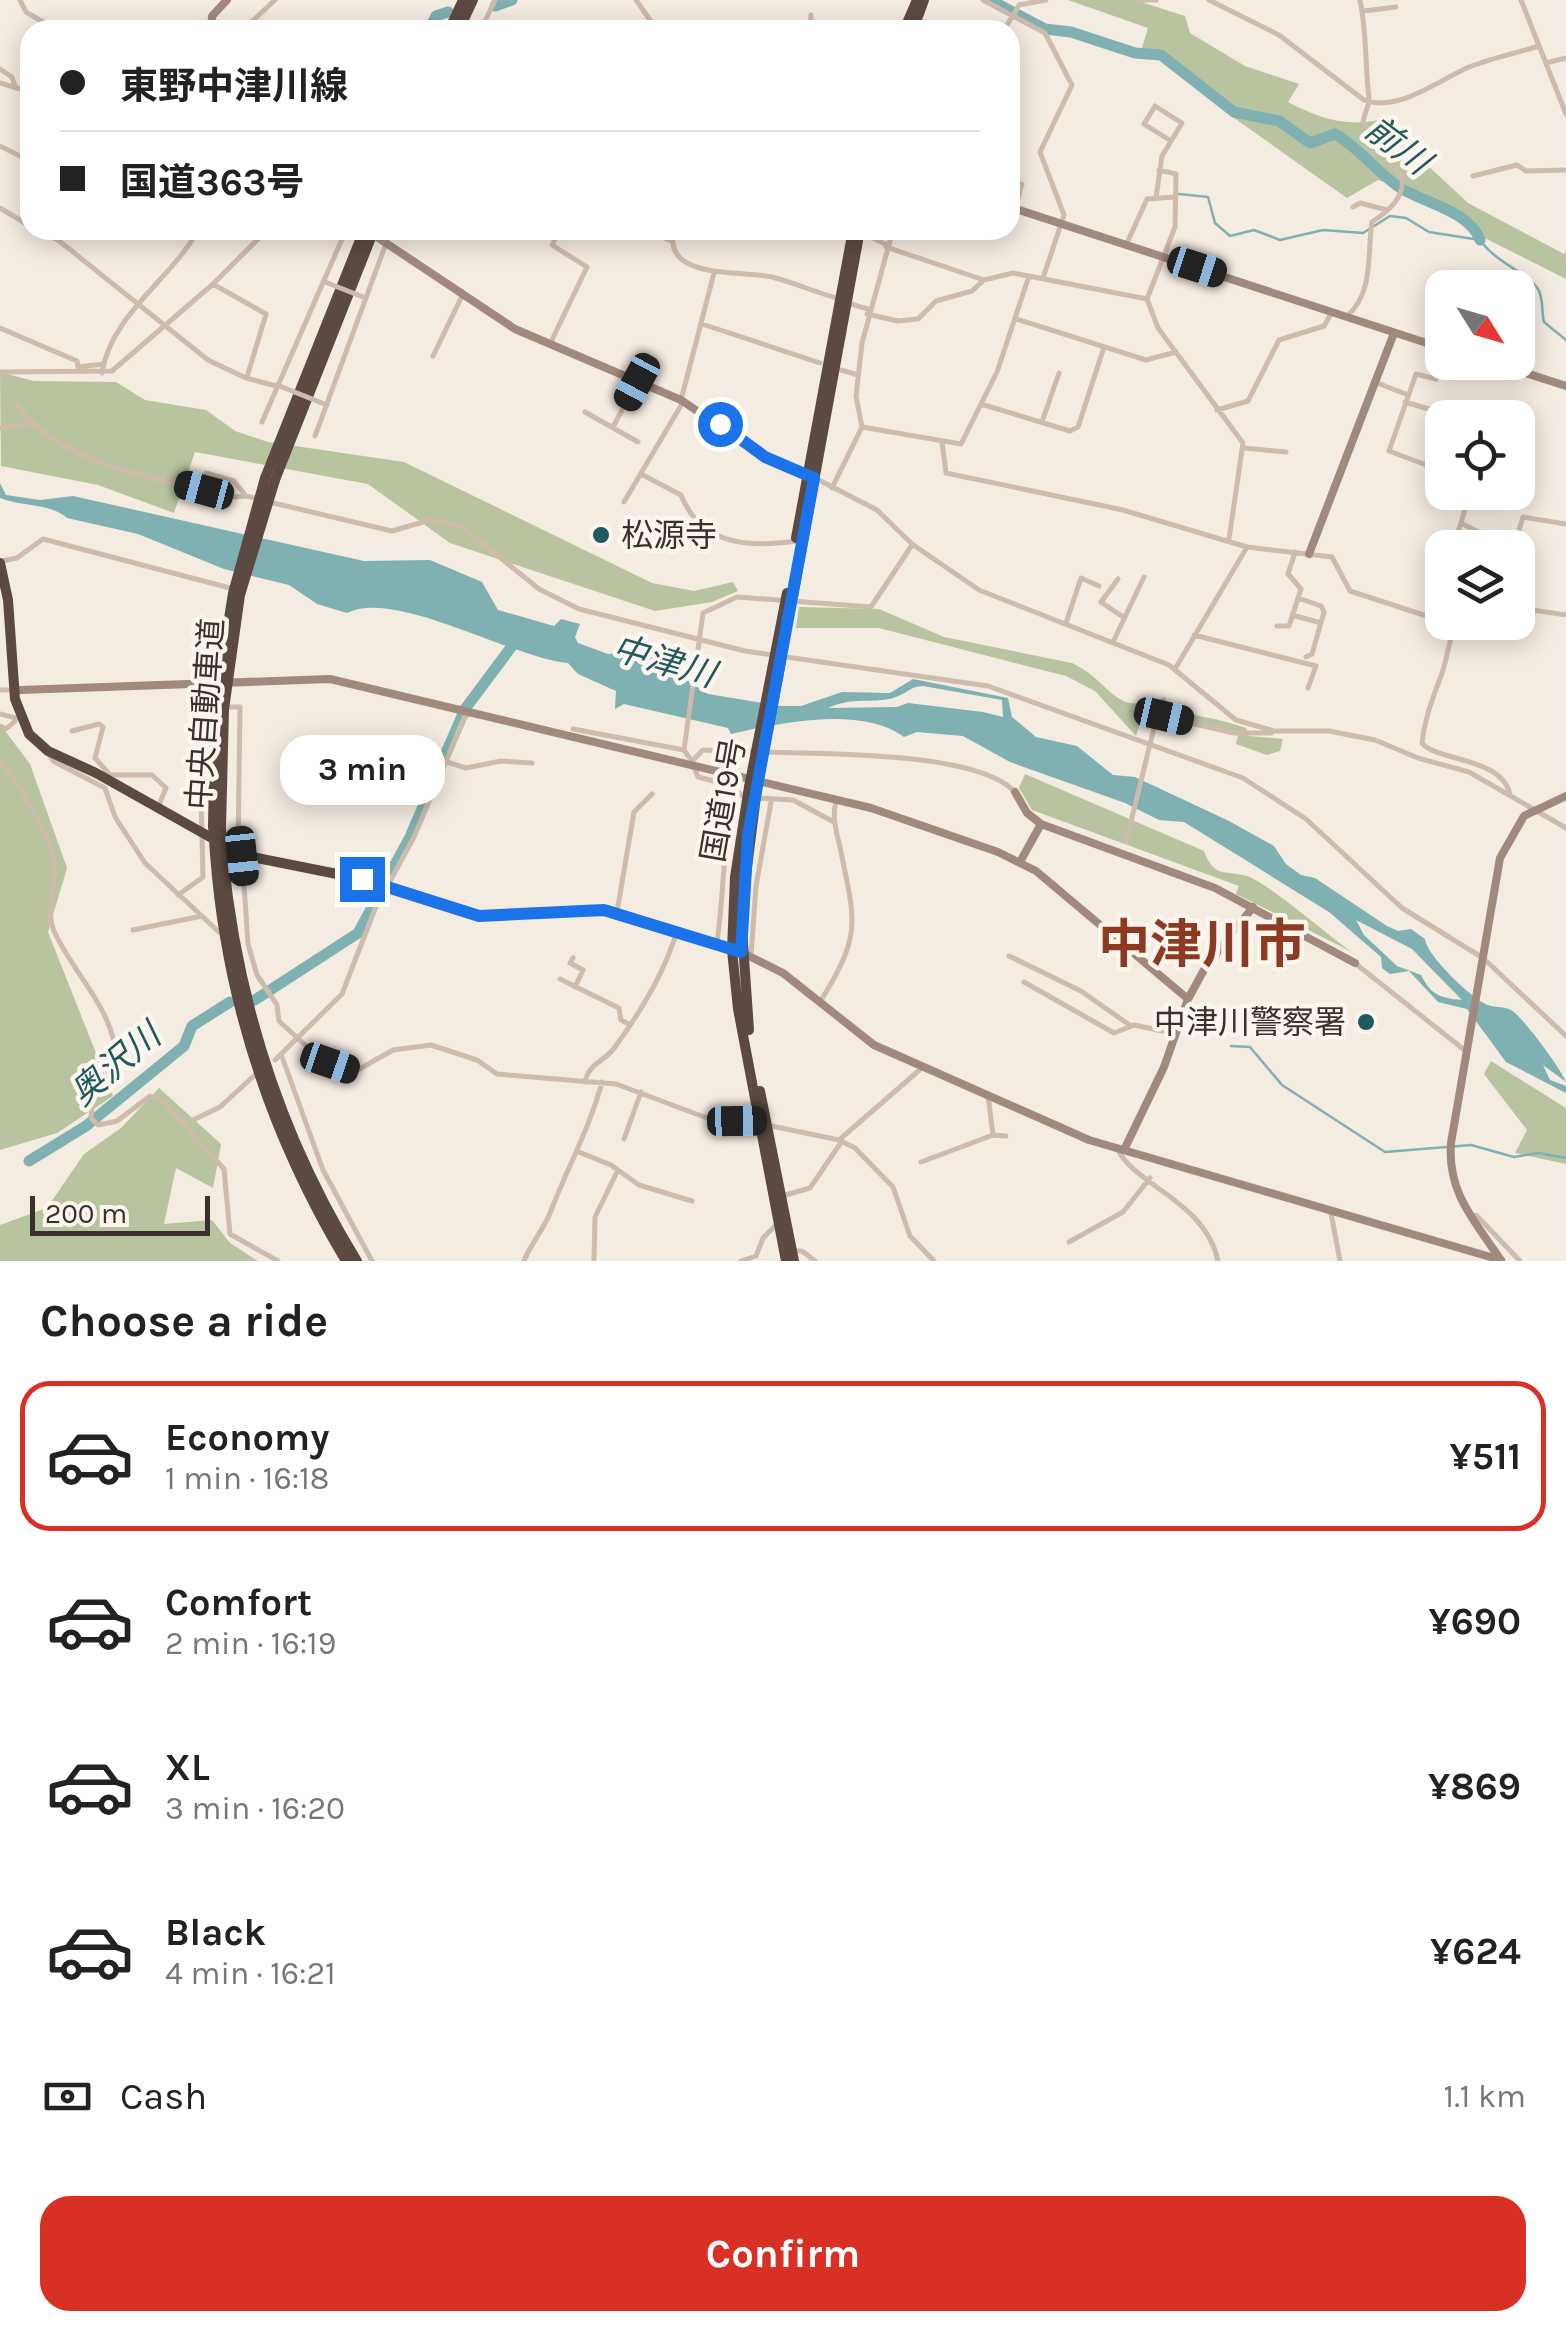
<!DOCTYPE html>
<html lang="en">
<head>
<meta charset="utf-8">
<style>
	:root { --surface:#fff; --page:#f2f2f2; --text:#222; --muted:#767676; --line:#e0e0e0; --accent:#d93025 }
	body { margin:0; font-family:Karla,"Noto Sans JP",sans-serif; background:var(--page); color:var(--text); height:100vh; display:flex; flex-direction:column; font-size:38px; white-space:nowrap }
	* { box-sizing:border-box; margin:0 }
	p { font-size:32px; color:var(--muted) }
	.icon { flex:none; width:55px; height:55px; fill:none; stroke:currentColor; stroke-width:2; stroke-linecap:round; stroke-linejoin:round }
	.map { position:relative; height:1261px; overflow:hidden }
	.sheet { display:flex; flex-direction:column; background:var(--surface); flex:1 }
	.sheet>* { flex:none }
	.hud { position:absolute; left:20px; top:20px; width:1000px; height:220px; border-radius:30px; box-shadow:0 5px 25px #0003; display:grid; align-content:center; height:220px; padding:0 40px; background:var(--surface) }
	.needle { width:65px; rotate:127deg }
	.buttons { position:absolute; left:1425px; top:270px; display:grid; gap:20px }
	.buttons a { display:grid; place-items:center; width:110px; height:110px; border-radius:20px; background:var(--surface); box-shadow:0 5px 25px #0003; font-size:50px }
	.scale { position:absolute; left:30px; bottom:25px; width:180px; box-sizing:border-box; padding-left:10px; border:5px solid #3b302b; border-top:0; font-size:28px; line-height:35px; white-space:nowrap; color:#3b302b; -webkit-text-stroke:8px #fbf5ee; paint-order:stroke }
	.end { position:absolute; width:45px; height:45px; margin:-22px; border:12px solid #1a73e8; background:#fff; box-shadow:0 0 0 5px #fff }
	.from { border-radius:50% }
	.bubble { position:absolute; height:70px; border-radius:30px; background:var(--surface); box-shadow:0 5px 25px #0003; font-size:32px; font-weight:700; line-height:70px; text-align:center }
	.car { position:absolute; width:30px; height:60px; margin:-30px -15px; border-radius:12px; box-shadow:0 0 8px 2px #0007; background:linear-gradient(#222 24%,#8ab4d8 0 40%,#222 0 76%,#8ab4d8 0 86%,#222 0) }
	.hud b { display:flex; align-items:center; gap:35px; height:95px; font-size:38px }
	.hud b+b { border-top:2px solid var(--line) }
	.hud i { width:25px; height:25px; background:var(--text) }
	ul { padding:0; list-style:none }
	li { display:flex; align-items:center; gap:30px; height:150px; margin:0 20px 15px; padding:0 20px; border:5px solid transparent; border-radius:30px }
	li div { flex:1 }
	li b { display:block; font-size:38px }
	li em { font-style:normal; font-weight:700 }
	li.active { border-color:var(--accent) }
	li>.icon { width:90px; height:90px; stroke-width:1.5 }
	h2 { padding:0 40px; font-size:45px; line-height:120px }
	.pay { display:flex; align-items:center; gap:25px; height:110px; padding:0 40px; font-size:38px }
	.pay p { margin-inline-start:auto }
	.button { display:flex; gap:20px; margin-top:auto; padding:20px 40px }
	.button a { flex:1; height:115px; border-radius:30px; background:var(--accent); color:#fff; font-size:40px; font-weight:700; line-height:115px; text-align:center }
	.map>svg:first-child { display:block }
	.green { fill:#b8c4a0 }
	.water { fill:#7fb0b2; fill-rule:evenodd }
	.lines { fill:none; stroke-linecap:round; stroke-linejoin:round }
	.stream { stroke:#7fb0b2; stroke-width:2.5 }
	.river { stroke:#7fb0b2; stroke-width:11 }
	.street { stroke:#cdbbac; stroke-width:5 }
	.secondary { stroke:#a18a7d; stroke-width:8 }
	.highway { stroke:#5c4a42; stroke-width:10 }
	.street-bridge { stroke:#cdbbac; stroke-width:5 }
	.secondary-bridge { stroke:#a18a7d; stroke-width:8 }
	.highway-bridge { stroke:#5c4a42; stroke-width:10 }
	.route { stroke:#1a73e8; stroke-width:12 }
	.poi-dot { fill:#1f5a5e; stroke:#fbf5ee; stroke-width:4 }
	.labels { text-anchor:middle; stroke-width:9; stroke-linejoin:round; paint-order:stroke }
	.poi-label { font-size:32px; fill:#3b302b; stroke:#fbf5ee; text-anchor:start }
	.street-label { font-size:32px; fill:#3b302b; stroke:#fbf5ee }
	.water-label { font-size:35px; font-style:italic; fill:#1f5a5e; stroke:#fbf5ee }
	.town-label { font-size:52px; font-weight:bold; fill:#8c3b22; stroke:#fbf5ee }
</style>
</head>
<body>
<div class="map">
<svg width="1566" height="1261" viewBox="0 0 1566 1261">
	<rect width="100%" height="100%" fill="#f4ebe1"/>
	<path class="green" d="M1068,0H1135L1185,16L1190,33L1245,66L1299,84L1288,102C1318,118 1345,127 1379,120L1468,203L1566,255V279L1467,229L1431,199L1378,180L1347,198L1230,115L1163,51H1141L1148,28Z
		M0,372L34,381L116,382L145,400L206,410L235,431L268,442L404,462L652,583L694,591L733,582L738,591L712,602L655,611L450,543L368,484L195,452L174,513L98,485L1,466Z
		M799,607L879,609L944,637L1072,663C1113,682 1113,719 1165,697L1168,707C1193,717 1220,718 1246,728L1249,736L1283,739L1280,751L1267,755L1236,744L1238,736L1234,731L1163,715L1141,720L1136,736L1095,691L1066,676L879,628H796Z
		M0,724L30,764L67,868L48,932L113,1096L57,1133L0,1150Z
		M1025,774L1204,851C1214,878 1224,870 1247,876C1267,882 1330,937 1352,952L1236,894L1239,886L1032,810L1019,788Z
		M1491,1061L1566,1108V1164L1515,1153L1527,1130L1484,1074Z
		M159,1088L221,1144L213,1188L176,1168L164,1224L212,1220L230,1243L258,1261H0V1225L47,1208L84,1154L121,1128Z"/>
	<path class="water" d="M0,483L6,495L40,500L73,496L364,561L430,560L482,582L498,610L554,626L561,619L580,624L575,637L578,643L608,654L641,650L708,694L781,706H801L842,692L890,693L913,679L1008,698L1012,717L1036,737L1077,746L1113,775L1135,777L1229,821L1274,846L1286,864L1301,875L1315,878L1387,926L1398,931L1411,929L1425,939C1426,955 1473,1000 1488,1005C1496,1008 1504,1006 1511,1010C1523,1017 1562,1070 1566,1082L1543,1065L1550,1080L1566,1086V1093L1506,1062L1467,1009L1438,1002L1409,971L1390,974L1382,968L1381,957L1329,912L1184,822L1159,820L1125,803L1010,762L963,736L917,732L904,737C862,705 778,723 731,734L728,728L624,704L615,709L616,691L578,674L568,663C514,659 395,588 347,613L317,604L289,585L224,569L138,534L67,518C53,504 19,506 0,498ZM923,686L1002,700L1003,717L983,712L908,703L897,707L828,708C855,696 869,704 893,698C905,695 910,686 923,686ZM1356,920L1412,949L1462,1000C1440,998 1431,995 1421,975L1397,966L1364,935Z"/>
	<g class="lines">
		<path class="stream" d="M1179,194L1208,197L1215,223L1230,236L1254,230L1280,240L1323,230L1363,233L1390,216L1406,218L1429,232L1480,240C1496,263 1528,273 1538,289C1544,299 1541,311 1544,322L1566,340
			M1231,1046L1250,1047L1282,1085L1385,1152L1471,1145L1514,1157L1538,1153L1566,1158"/>
		<path class="river" d="M990,0L1045,29L1071,32L1135,53L1161,55L1234,112L1279,121L1310,143L1335,134C1361,149 1378,174 1402,189C1426,203 1470,212 1480,240
			M495,6L512,0
			M429,30L436,16L448,12
			M255,1000L358,933L410,837L465,709L521,634
			M29,1161L86,1126L184,1046L192,1026L230,1002"/>
		<path class="street" d="M20,0L26,12L57,30
			M636,0L657,30
			M983,0L1045,33L1072,85L1040,152L1064,215L1043,278
			M1136,0H1156
			M1209,0L1279,35L1364,100C1398,113 1439,80 1469,67C1492,58 1516,53 1539,46
			M1521,0L1566,114
			M1364,11L1396,7
			M243,30L275,0
			M481,30L495,0
			M810,30L811,15
			M1004,30L1019,5L1046,0
			M1546,63L1566,58
			M0,69L12,77L15,86
			M0,83L30,92
			M0,146L30,161
			M1159,170L1176,174L1175,227L1147,299L1158,328L1243,443L1229,539
			M1473,176L1517,165L1526,171L1566,170
			M1010,180L1022,184L1015,209
			M1156,198L1162,156L1182,123L1155,106L1144,124L1171,141
			M1353,207L1360,203L1387,210
			M0,208L30,226
			M36,230L58,240L208,360L246,378L276,386
			M648,230L671,241
			M674,230C661,281 745,270 772,277C795,283 817,293 840,299
			M790,230V235L798,236
			M860,232L887,245
			M1127,243L1147,199L1174,197
			M886,247L984,280L1013,273L1147,299
			M1566,255V261
			M213,284L266,314L247,377
			M847,303L868,309
			M867,314L898,321L918,319L936,301L972,291L984,280
			M1348,315C1374,292 1367,253 1372,222C1387,212 1405,198 1402,178L1363,122C1364,114 1369,107 1369,99C1365,66 1367,34 1360,0
			M1016,319L1146,360L1176,352
			M702,324L820,363
			M0,328L77,361L78,367L104,364
			M550,344L587,267L552,245L556,237
			M433,356L462,296
			M841,370L858,375
			M0,372L112,371L213,284L267,230
			M102,373C111,314 172,279 198,230
			M1436,379L1416,374L1389,451L1442,471
			M1375,382L1408,395
			M681,400L714,273
			M1405,402L1442,413
			M981,404L1070,431L1078,427L1104,347
			M17,405C67,470 159,477 232,497L246,496
			M1217,410L1248,401L1279,340L1324,326L1332,312
			M585,412L638,442
			M262,422L346,230
			M1042,422L1059,373
			M613,427L637,382
			M862,427L961,444L997,372L1029,276
			M0,428L35,423
			M315,436L391,230
			M942,442L946,473L1123,510L1247,547L1332,557L1350,591L1442,621
			M1244,448L1286,452
			M206,473L234,481L246,496L259,499
			M641,474L681,495C701,545 748,548 796,541
			M817,479L877,510L912,544L979,590L1169,665L1236,720L1274,731H1329L1375,740L1418,758L1469,772L1566,828
			M832,488L862,427L856,396L862,343L893,230
			M269,502L392,531L430,520L461,526L539,589L579,609L745,651L988,686L1243,778L1306,819L1402,908L1483,958L1566,1036
			M624,502L683,402
			M1461,523L1470,492
			M1452,548L1461,523L1492,539L1510,542L1517,537L1523,517L1566,524
			M2,561L17,558L43,539L230,588
			M1118,579L1101,602L1123,617
			M1298,598L1321,606L1324,612L1312,654L1306,657
			M1292,615L1321,623
			M1428,617L1442,575
			M1518,618L1533,610L1566,615
			M1455,622H1510
			M1066,623L1081,578L1099,586
			M1456,623C1449,639 1448,655 1443,670C1434,696 1425,715 1422,743C1435,761 1503,757 1510,795
			M1277,626H1289L1301,589L1288,574L1295,552
			M1194,635L1316,666L1308,688
			M1113,642L1144,577
			M1175,669L1247,547
			M0,690H8
			M225,707H240L238,850
			M0,714L20,719
			M1155,724L1164,717L1234,733H1271
			M0,726L6,729L15,721
			M573,729L684,750L696,767
			M72,731L99,724L103,727L95,758L110,775
			M684,750L703,613L737,597L871,607L912,545
			M766,752C822,754 977,751 1015,792
			M48,753L53,761L105,788L115,817L145,863L219,932
			M694,759L703,750L755,752
			M0,761C17,783 51,834 54,862C57,883 45,911 54,931C73,974 117,1012 116,1062L93,1096L91,1118L98,1125L117,1121L150,1096L162,1100L224,1169L230,1234L278,1261
			M444,761L466,768L501,761L532,763
			M694,767L698,777L722,783L745,797
			M111,775H152L166,788L159,805
			M755,798L793,800L834,822
			M242,855L248,944L257,975L277,1005L279,1021L315,1054L354,1072L393,1050L431,1045L477,1060L497,1074L616,1084L715,1121L759,1120
			M178,895L203,877L199,714L214,706
			M617,912L634,812L652,794
			M133,930L202,916
			M717,942C724,894 723,847 732,799
			M751,956L756,886L771,802
			M1009,956L1081,991L1131,1026
			M573,958L570,963L583,970L575,987
			M1356,964L1467,1052
			M560,979L619,1008L621,1020L629,1024
			M1024,982L1114,1033L1134,1025L1172,1033
			M820,1002C863,933 855,922 840,847C836,831 832,817 836,801
			M281,1054L323,1170L372,1261
			M275,1060L342,994L375,909L414,837L464,718L470,713
			M585,1082C589,1062 605,1062 615,1047C639,1014 664,973 676,934
			M988,1095L993,1135L1006,1136
			M193,1120L220,1107L257,1073
			M767,1125L839,1140L855,1148L893,1187L910,1236L934,1261
			M624,1139L641,1092
			M839,1140L923,1067
			M1117,1148C1134,1186 1205,1200 1218,1261
			M579,1152L611,1165L639,1185L692,1201
			M921,1162L993,1135
			M782,1196L810,1188L842,1141
			M1331,1213L1340,1261
			M1470,1217L1476,1215L1520,1261
			M1069,1242L1123,1212L1150,1178
			M792,1251H802L815,1261
			M524,1261C531,1243 544,1229 550,1213C567,1169 590,1127 602,1082
			M594,1261L595,1217L618,1170
			M741,1261L756,1256L763,1238L777,1224"/>
		<path class="secondary" d="M211,30L212,16L227,0
			M1010,207L1442,348
			M383,241L515,329L681,400L765,457L811,476
			M1491,362L1566,386
			M1309,554L1394,333
			M20,690L330,679L871,808L998,852L1036,871L1188,999
			M1015,792L1027,813L1041,824L1215,888L1355,963
			M1020,862L1041,824
			M741,952L783,973L874,1045L1089,1140L1501,1260
			M1124,1150L1164,1067L1188,999L1205,968L1253,907
			M1500,1259C1475,1221 1447,1193 1451,1143L1500,858L1524,816L1566,796"/>
		<path class="highway" d="M449,30L463,0
			M459,30L473,0
			M904,30L917,0
			M913,30L924,0
			M265,478L364,230
			M275,480L374,230
			M796,538L853,230
			M0,563L8,600L15,699L29,734L48,751L96,773L242,855L362,879L479,916L604,910L741,952
			M793,596L860,230
			M749,787L735,877L732,950L738,1009L786,1261
			M213,826L215,709
			M221,828L224,709
			M215,854C226,999 271,1136 346,1261
			M223,855C237,1001 280,1136 357,1261
			M749,1030L741,915L757,788
			M760,1091L794,1261"/>
		<path class="street-bridge" d="M325,282L363,297
			M277,385L327,405
			M1126,842L1155,724"/>
		<path class="secondary-bridge" d="M366,230L383,241"/>
		<path class="highway-bridge" d="M215,709L233,593L265,478
			M224,709L240,595L275,480
			M749,787L787,593
			M757,788L781,661
			M213,826L215,854
			M221,828L223,855"/>
	</g>
	<g class="lines">
		<path class="route" d="M362,879L479,916L604,910L741,952L748,835L814,478L765,457L720,424"/>
	</g>
	<g class="poi-dot">
		<circle cx="601" cy="535" r="10"/>
		<circle cx="1366" cy="1022" r="10"/>
	</g>
	<g class="labels">
		<g class="poi-label">
			<text x="621" y="546">松源寺</text>
			<text x="1346" y="1033" text-anchor="end">中津川警察署</text>
		</g>
		<g class="street-label">
			<text transform="translate(205 714) rotate(-86)" y="11">中央自動車道</text>
			<text transform="translate(723 800) rotate(-80)" y="11">国道19号</text>
		</g>
		<g class="water-label">
			<text transform="translate(1398 145) rotate(37)" y="12">前川</text>
			<text transform="translate(664 661) rotate(16)" y="12">中津川</text>
			<text transform="translate(115 1064) rotate(-40)" y="12">奥沢川</text>
		</g>
		<g class="town-label">
			<text x="1202" y="962">中津川市</text>
		</g>
	</g>
</svg>
<div class="buttons">
<a><svg class="needle" viewBox="-14 -14 28 28"><path d="M0-13l5 13h-10z" fill="#e53935"/><path d="M0 13l5-13h-10z" fill="#767676"/></svg></a>
<a><svg class="icon" aria-label="locate" viewBox="0 0 24 24"><circle cx="12" cy="12" r="6"/><path d="M12 2v4M12 18v4M2 12h4M18 12h4"/></svg></a>
<a><svg class="icon" aria-label="layers" viewBox="0 0 24 24"><path d="M12 4l9 5-9 5-9-5zM3 14l9 5 9-5"/></svg></a>
</div>
<div class="scale">200 m</div>
<i class="end from" style="left:720px;top:424px"></i>
<i class="end" style="left:362px;top:879px"></i>
<div class="bubble" style="left:280px;top:735px;width:165px">3 min</div>
<i class="car" style="left:1197px;top:267px;rotate:108deg"></i>
<i class="car" style="left:637px;top:382px;rotate:208deg"></i>
<i class="car" style="left:204px;top:490px;rotate:285deg"></i>
<i class="car" style="left:1164px;top:716px;rotate:103deg"></i>
<i class="car" style="left:242px;top:856px;rotate:174deg"></i>
<i class="car" style="left:330px;top:1063px;rotate:109deg"></i>
<i class="car" style="left:737px;top:1121px;rotate:89deg"></i>
<div class="hud">
<b><i class="from"></i>東野中津川線</b>
<b><i></i>国道363号</b>
</div>
</div>
<section class="sheet">
<h2>Choose a ride</h2>
<ul>
<li class="active"><svg class="icon" aria-label="car" viewBox="0 0 24 24"><path d="M5 17H2v-5l4-1 3-4h7l3 4 3 1v5h-3M9 17h6M6 11h13"/><circle cx="7" cy="17" r="2"/><circle cx="17" cy="17" r="2"/></svg><div><b>Economy</b><p>1 min · 16:18</p></div><em>¥511</em></li>
<li><svg class="icon" aria-label="car" viewBox="0 0 24 24"><path d="M5 17H2v-5l4-1 3-4h7l3 4 3 1v5h-3M9 17h6M6 11h13"/><circle cx="7" cy="17" r="2"/><circle cx="17" cy="17" r="2"/></svg><div><b>Comfort</b><p>2 min · 16:19</p></div><em>¥690</em></li>
<li><svg class="icon" aria-label="car" viewBox="0 0 24 24"><path d="M5 17H2v-5l4-1 3-4h7l3 4 3 1v5h-3M9 17h6M6 11h13"/><circle cx="7" cy="17" r="2"/><circle cx="17" cy="17" r="2"/></svg><div><b>XL</b><p>3 min · 16:20</p></div><em>¥869</em></li>
<li><svg class="icon" aria-label="car" viewBox="0 0 24 24"><path d="M5 17H2v-5l4-1 3-4h7l3 4 3 1v5h-3M9 17h6M6 11h13"/><circle cx="7" cy="17" r="2"/><circle cx="17" cy="17" r="2"/></svg><div><b>Black</b><p>4 min · 16:21</p></div><em>¥624</em></li>
</ul>
<div class="pay"><svg class="icon" aria-label="cash" viewBox="0 0 24 24"><path d="M3 7h18v10H3z"/><circle cx="12" cy="12" r="2"/></svg>Cash<p>1.1 km</p></div>
<div class="button"><a>Confirm</a></div>
</section>
</body>
</html>
